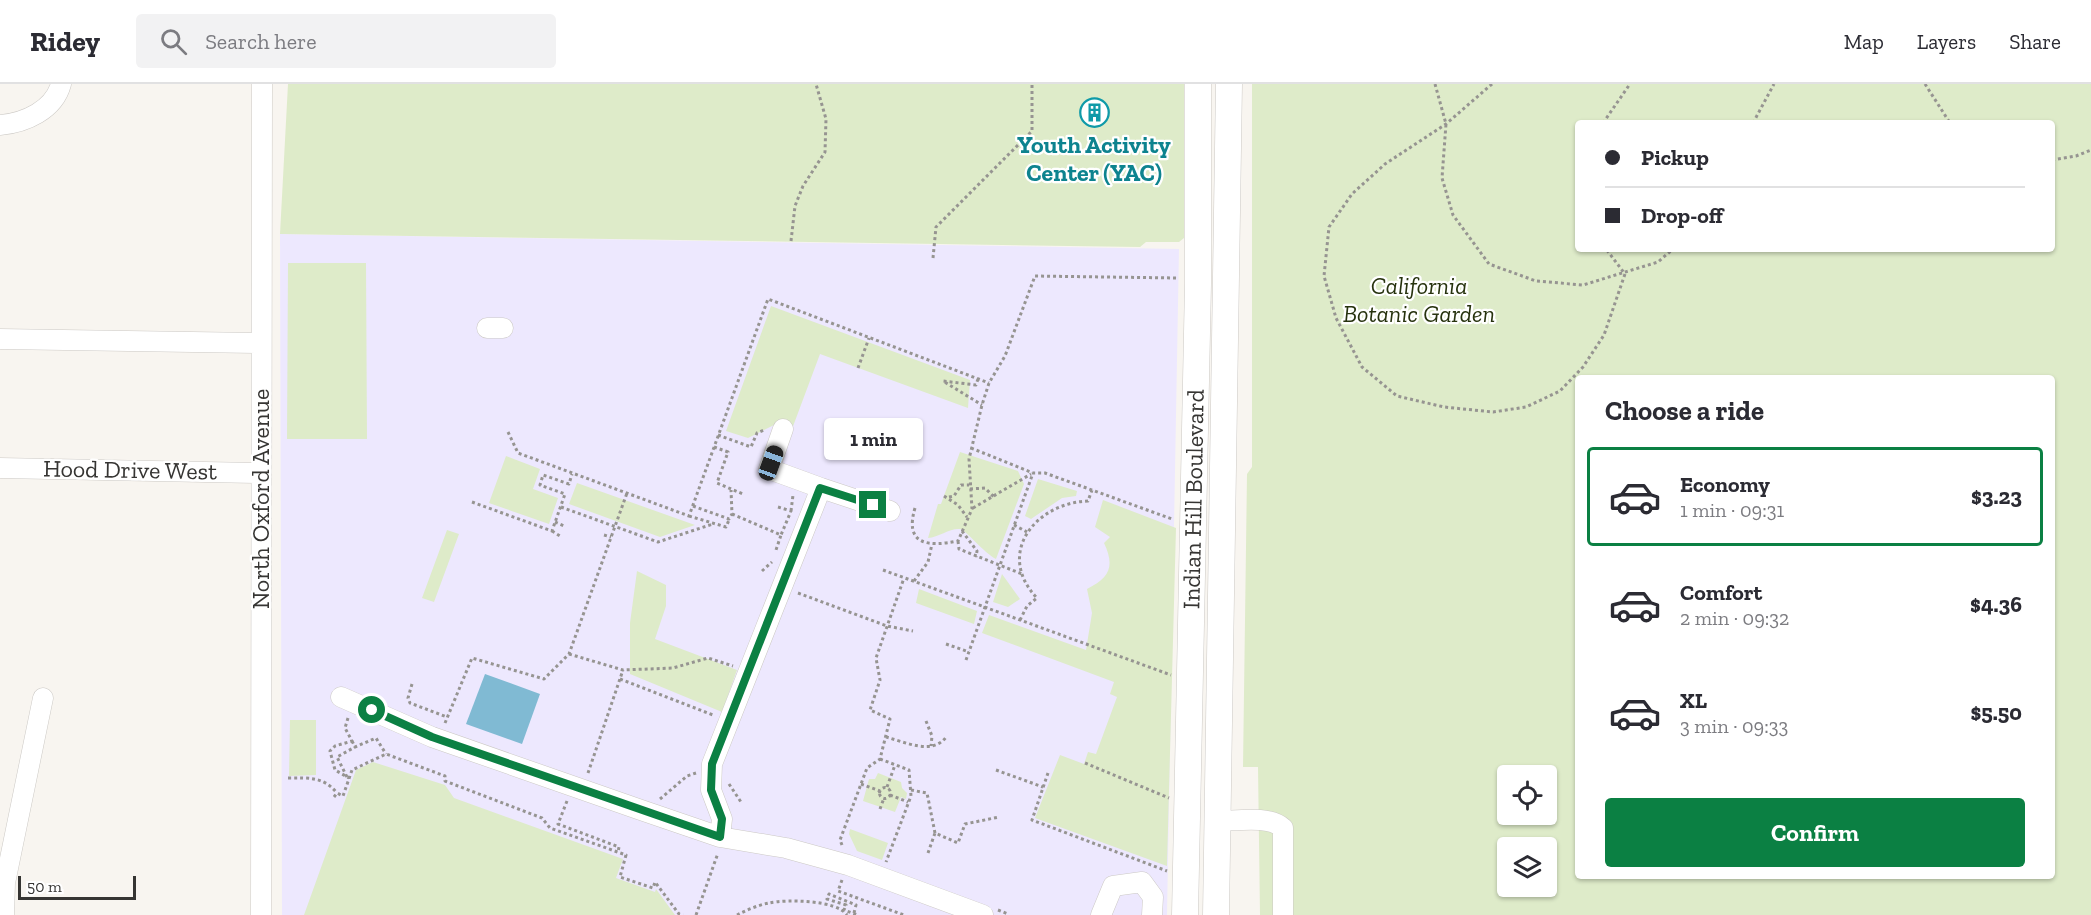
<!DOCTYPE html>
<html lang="en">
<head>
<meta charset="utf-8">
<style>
	:root { --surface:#fff; --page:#f2f2f3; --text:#2b2b33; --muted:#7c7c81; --line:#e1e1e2; --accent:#0b8043 }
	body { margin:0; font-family:"Zilla Slab",serif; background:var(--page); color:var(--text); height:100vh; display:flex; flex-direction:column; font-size:22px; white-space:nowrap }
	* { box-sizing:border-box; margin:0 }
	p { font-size:20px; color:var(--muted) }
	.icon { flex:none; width:33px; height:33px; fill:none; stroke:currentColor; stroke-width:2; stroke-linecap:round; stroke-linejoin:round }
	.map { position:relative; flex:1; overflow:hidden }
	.panel { position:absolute; left:1575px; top:291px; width:480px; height:504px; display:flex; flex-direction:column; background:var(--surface); border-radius:6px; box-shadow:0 2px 4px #0004 }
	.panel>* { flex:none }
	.top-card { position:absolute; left:1575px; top:36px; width:480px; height:132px; border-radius:6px; box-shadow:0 2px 4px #0004; display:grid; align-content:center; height:132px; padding:0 30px; background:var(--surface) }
	.buttons { position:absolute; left:1497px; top:681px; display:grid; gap:12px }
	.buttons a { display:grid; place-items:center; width:60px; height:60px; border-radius:6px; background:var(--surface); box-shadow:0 2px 4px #0004; font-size:30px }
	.scale { position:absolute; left:18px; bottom:15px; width:118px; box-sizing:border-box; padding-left:6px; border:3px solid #363533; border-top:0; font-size:16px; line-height:21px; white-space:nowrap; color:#363533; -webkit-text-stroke:4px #fff; paint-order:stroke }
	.end { position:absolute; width:27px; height:27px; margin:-14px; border:8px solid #0b8043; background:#fff; box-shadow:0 0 0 3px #fff }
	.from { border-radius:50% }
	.bubble { position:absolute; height:42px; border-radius:6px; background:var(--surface); box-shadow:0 2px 4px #0004; font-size:20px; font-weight:700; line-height:42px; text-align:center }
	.car { position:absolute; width:18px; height:36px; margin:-18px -9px; border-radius:8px; box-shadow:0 0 4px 2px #0007; background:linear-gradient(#222 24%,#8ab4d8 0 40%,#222 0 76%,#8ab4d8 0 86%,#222 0) }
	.top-card b { display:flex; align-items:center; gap:21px; height:57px; font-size:22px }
	.top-card b+b { border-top:2px solid var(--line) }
	.top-card i { width:15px; height:15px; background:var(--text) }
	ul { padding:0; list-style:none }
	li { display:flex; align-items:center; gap:18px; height:99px; margin:0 12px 9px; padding:0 18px; border:3px solid transparent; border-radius:6px }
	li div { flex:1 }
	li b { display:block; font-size:22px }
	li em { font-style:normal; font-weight:700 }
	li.active { border-color:var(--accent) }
	li>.icon { width:54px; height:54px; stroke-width:1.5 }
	h2 { padding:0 30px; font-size:27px; line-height:72px }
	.cta { display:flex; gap:12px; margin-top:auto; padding:12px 30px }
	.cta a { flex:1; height:69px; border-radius:6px; background:var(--accent); color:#fff; font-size:24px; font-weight:700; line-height:69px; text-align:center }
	header { display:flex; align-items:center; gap:36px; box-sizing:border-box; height:84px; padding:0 30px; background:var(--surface); border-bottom:2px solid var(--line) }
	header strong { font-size:28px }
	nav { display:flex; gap:33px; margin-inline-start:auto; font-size:21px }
	.search { width:420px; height:54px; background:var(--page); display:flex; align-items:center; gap:15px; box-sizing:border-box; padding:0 21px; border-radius:6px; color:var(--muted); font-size:22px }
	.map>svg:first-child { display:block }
	.education { fill:#ede8fe }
	.green { fill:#deebc9; fill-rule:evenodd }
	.water { fill:#80bad3 }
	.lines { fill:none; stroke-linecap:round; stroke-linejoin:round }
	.minor-casing { stroke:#ccc9c5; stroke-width:21 }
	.major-casing { stroke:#ccc9c5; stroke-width:27 }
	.path { stroke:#969491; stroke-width:3; stroke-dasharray:3 3; stroke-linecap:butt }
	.minor { stroke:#fff; stroke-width:20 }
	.major { stroke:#fff; stroke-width:26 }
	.route { stroke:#0b8043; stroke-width:8 }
	.labels { text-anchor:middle; stroke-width:4.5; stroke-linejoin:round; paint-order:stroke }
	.culture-label { font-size:24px; font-weight:bold; fill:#0d838f; stroke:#fff }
	.park-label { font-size:24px; font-style:italic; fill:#27330e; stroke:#fff }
	.street-label { font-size:24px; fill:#363533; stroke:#fff }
</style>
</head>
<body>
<header>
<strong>Ridey</strong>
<div class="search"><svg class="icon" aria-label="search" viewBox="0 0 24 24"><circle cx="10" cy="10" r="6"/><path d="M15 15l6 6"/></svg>Search here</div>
<nav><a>Map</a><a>Layers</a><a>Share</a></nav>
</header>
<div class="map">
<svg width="2091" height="831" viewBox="0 0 2091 831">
	<rect width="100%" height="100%" fill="#f8f5f0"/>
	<path class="education" d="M280,150L1179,165L1167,831H282Z"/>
	<path class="green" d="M288,0H1184V154L1179,158H1146L1140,163L280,150Z
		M1252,0H2091V831H1260L1258,683H1243L1247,390L1252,383ZM1578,39H2052V165H1578ZM1578,294H2052V792H1578ZM1508,692H1546V730H1508ZM1508,764H1546V802H1508Z
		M288,179H366L367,355H287Z
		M771,222L970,296L968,324L820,270L792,345L778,339L748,354L726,347Z
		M960,368L1018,387L1024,400L996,475C984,469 966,446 960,445C950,444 939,453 928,454L938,420H941Z
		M506,372L540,385L533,405L558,414L549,440L489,419Z
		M1038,395L1077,407L1076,412L1062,414L1031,435L1025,432Z
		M577,399L695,441L660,453L569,420Z
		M1103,416L1176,444L1167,782L1035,734L1060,671L1084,680L1088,668L1096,670L1117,613L1110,610L1114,598L982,549L989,531L1086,566L1092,529L1087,505C1110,494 1115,482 1104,459L1110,453L1095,443Z
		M447,446L459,450L434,518L422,514Z
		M637,487L666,501V522L655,555L737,586L722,628L630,590V539Z
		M1002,490L1020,515L1008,523L993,518Z
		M919,505L977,527L974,540L916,519Z
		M290,636H316V691L289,692Z
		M373,678L445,701L454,714L623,775L616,794L655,808L656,805L675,831H304L356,686Z
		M878,689L901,698L902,704L907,709L906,715L901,713L895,728L863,717L869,695H875Z
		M850,745L888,759L882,776L857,767L849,750Z"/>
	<path class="water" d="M485,590L540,610L522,660L466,640Z"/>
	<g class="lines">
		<defs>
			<path id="minor" d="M0,41C25,39 54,26 61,0
				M487,244H503
				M0,255L261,259
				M0,384L261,389
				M821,404L890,427
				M341,613L432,653L641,726L720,753L786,764L848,781L983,831
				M1218,737C1236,737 1269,731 1283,744V831
				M720,753L722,735L711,706L712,680L821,404L769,385L783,345
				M4,831L5,799L43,614
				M261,831L262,0
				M1101,831L1113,802L1142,798L1153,813L1152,831"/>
			<g id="major">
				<path id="s1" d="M1185,831L1198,200V0"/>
				<path d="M1216,831L1229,0"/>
			</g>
		</defs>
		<use href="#minor" class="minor-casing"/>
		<use href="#major" class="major-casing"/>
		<path class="path" d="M1435,0L1446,40L1442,94L1453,131L1489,180L1536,197L1583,201L1658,178L1673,165
			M1492,0L1446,40L1385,80L1352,110L1329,143L1324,192L1336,234L1362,283L1397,312L1444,323L1493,328L1526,323L1560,307L1583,283L1604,251L1625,190L1606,165
			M1925,0L1950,39
			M1603,39L1630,0
			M1753,39L1774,0
			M2052,76L2076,72L2091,66
			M791,157L795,122L803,102L825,68L826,35L816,0
			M933,174L936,143L1032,47V0
			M858,284L869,254
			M978,295L976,301L943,297L982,321
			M508,348L518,369L689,432L768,215L989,299
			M718,351L751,363L757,349L764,346
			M714,363L728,368L717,399L743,410
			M971,364L1033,389H1045L1172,435
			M970,405L985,404L994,413
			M944,412L958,421L967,433
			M949,413L954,412L961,401H969
			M472,418L552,447L565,410L540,401L543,391L569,400L572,390
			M693,422L729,435L732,430L731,406
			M561,423L658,458L713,440
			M778,423L791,427L781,451
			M915,424C904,461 928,463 958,457L972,425L969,375L982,321L989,299L1005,272L1035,192L1178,194
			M973,424L1031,390
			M791,427L793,411
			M732,430L781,451L776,466
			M689,432L726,443L729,436
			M555,438L564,442
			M1014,441L1027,448
			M552,447L560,452
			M962,447L977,467L976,473
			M604,451L611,453
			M958,457L959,465L1022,490
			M883,486L1171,591
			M762,487L772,478
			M914,497L928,478L932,460
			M798,509L887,542L913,547
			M1020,536L1027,522L1037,514C995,470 1035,419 1088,417L1092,406
			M946,560L969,568
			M569,570L623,586L673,584L708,574L733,582
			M966,576L1033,389
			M620,595L713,631
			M412,600L408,614L410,619L447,633
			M348,634L345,644L352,657L335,662L330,667L335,686L349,694
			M926,637L932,652L931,662
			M445,639L472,574L544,595L569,570L627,409
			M886,653C905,658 933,672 947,652
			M352,657L355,663L376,654L386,670
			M880,675L909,686L911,712L886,778
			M1085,679L1169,714
			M996,686L1043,703
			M588,689L623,586
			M1048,689L1032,736L1167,787
			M347,693L337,673L355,663
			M288,694C308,694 323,692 337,709
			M729,700L741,718
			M861,700L880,707
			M887,703L895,681
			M879.5 709a5.5 5.5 0 1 1 11 0a5.5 5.5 0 1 1-11 0Z
			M911,706L927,709L935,749L958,759L965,740L999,733
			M890,711L908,718
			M334,713L337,709L343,712L352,686L386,670L445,692V697L542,734L550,744L626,771L620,793L653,804L655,798L679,830L683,831
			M660,715L687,692L696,689
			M567,717L558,740L619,763L618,768
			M880,725L884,714
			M842,761L840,756L867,684L880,675L890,635L870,626L880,596L876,574L904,494
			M928,769L935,749
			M842,796L838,807L904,831
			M998,826L1008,830
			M854,829L856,821L829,810L827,815L846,821L844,826L858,831
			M696,831L718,769
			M737,831C747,826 758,821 769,819C787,815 837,816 847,831"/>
		<use href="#minor" class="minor"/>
		<use href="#major" class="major"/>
	</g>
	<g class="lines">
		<path class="route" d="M372,626L432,653L720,753L722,735L711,706L712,680L820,404L873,421"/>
	</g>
	<defs>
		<symbol id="building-ring" viewBox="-11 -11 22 22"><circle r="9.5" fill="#fff" stroke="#0f9aa8" stroke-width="1.5"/><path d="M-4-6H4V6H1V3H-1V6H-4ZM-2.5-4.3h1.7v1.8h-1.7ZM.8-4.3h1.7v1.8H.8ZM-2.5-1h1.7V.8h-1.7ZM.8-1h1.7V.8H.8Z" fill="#0f9aa8"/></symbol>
	</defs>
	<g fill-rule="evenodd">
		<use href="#building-ring" x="1078" y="12" width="33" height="33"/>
	</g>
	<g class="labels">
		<g class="culture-label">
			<text x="1094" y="69">Youth Activity<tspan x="1094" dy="28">Center (YAC)</tspan></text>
		</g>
		<g class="park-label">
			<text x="1419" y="210">California<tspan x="1419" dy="28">Botanic Garden</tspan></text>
		</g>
		<g class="street-label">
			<text transform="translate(130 386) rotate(1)" y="8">Hood Drive West</text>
			<text transform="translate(261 415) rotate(-90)" y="8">North Oxford Avenue</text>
			<text dy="8" stroke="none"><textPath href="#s1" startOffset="416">Indian Hill Boulevard</textPath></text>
		</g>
	</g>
</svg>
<div class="buttons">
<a><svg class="icon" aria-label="locate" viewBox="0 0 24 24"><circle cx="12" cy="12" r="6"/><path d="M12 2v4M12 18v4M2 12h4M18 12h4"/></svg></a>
<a><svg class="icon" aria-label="layers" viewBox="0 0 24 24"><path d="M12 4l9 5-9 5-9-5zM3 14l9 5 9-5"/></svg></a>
</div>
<div class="scale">50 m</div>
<i class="end from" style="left:372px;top:626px"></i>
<i class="end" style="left:873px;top:421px"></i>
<div class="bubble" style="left:824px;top:334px;width:99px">1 min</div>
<i class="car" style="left:771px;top:379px;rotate:20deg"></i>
<div class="top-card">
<b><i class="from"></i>Pickup</b>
<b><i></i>Drop-off</b>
</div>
<section class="panel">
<h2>Choose a ride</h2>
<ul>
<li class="active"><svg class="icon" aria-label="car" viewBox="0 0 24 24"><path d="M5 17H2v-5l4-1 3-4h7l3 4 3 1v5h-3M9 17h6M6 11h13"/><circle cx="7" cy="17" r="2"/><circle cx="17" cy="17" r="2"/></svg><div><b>Economy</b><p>1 min · 09:31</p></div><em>$3.23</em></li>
<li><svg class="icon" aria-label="car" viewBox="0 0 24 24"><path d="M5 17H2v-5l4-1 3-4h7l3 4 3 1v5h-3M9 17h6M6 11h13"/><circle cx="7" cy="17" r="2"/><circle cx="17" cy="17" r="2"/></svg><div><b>Comfort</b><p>2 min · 09:32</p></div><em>$4.36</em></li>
<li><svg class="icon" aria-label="car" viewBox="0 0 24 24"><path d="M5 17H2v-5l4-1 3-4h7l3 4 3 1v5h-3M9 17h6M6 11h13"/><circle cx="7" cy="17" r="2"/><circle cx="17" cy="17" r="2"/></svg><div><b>XL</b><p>3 min · 09:33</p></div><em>$5.50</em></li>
</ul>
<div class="cta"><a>Confirm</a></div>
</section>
</div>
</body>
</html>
